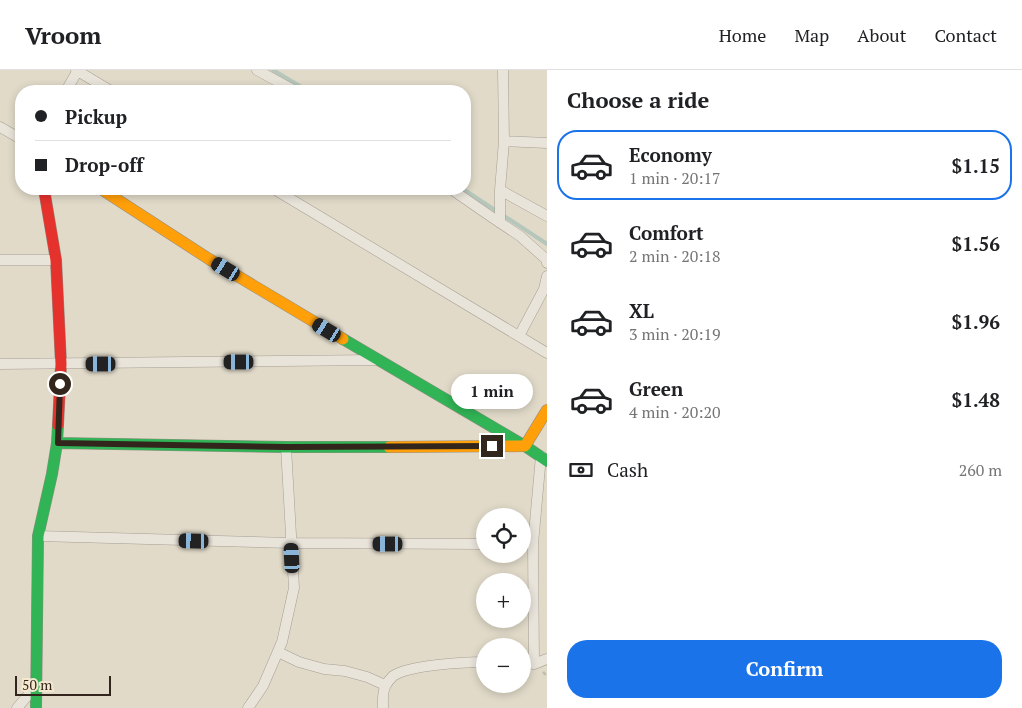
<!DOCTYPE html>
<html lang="en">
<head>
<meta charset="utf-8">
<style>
	:root { --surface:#fff; --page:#f6f6f6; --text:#202124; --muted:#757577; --line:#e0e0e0; --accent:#1a73e8 }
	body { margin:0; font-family:"PT Serif",serif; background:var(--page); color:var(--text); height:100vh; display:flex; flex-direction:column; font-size:19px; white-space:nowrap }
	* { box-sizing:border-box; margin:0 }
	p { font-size:16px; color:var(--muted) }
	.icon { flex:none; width:28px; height:28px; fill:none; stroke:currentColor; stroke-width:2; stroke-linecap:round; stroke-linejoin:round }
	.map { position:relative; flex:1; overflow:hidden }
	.panel { display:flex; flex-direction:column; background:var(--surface); width:475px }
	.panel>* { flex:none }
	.banner { position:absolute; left:15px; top:15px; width:456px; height:110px; border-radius:20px; box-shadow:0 2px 8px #0003; display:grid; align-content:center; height:110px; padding:0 20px; background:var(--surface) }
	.tools { position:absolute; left:476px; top:438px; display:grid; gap:10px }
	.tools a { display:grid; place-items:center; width:55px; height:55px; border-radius:50%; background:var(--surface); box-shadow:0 2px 8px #0003; font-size:25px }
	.scale { position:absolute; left:15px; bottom:12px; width:96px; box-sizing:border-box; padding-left:5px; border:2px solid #32261c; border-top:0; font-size:14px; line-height:18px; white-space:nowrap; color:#32261c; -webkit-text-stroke:4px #f3e7ce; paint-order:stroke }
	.end { position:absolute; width:22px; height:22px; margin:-11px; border:6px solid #32261c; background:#fff; box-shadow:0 0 0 2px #fff }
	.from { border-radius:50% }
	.bubble { position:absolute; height:35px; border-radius:18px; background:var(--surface); box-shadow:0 2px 8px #0003; font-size:16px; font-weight:700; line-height:35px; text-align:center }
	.car { position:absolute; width:15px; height:30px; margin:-15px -8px; border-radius:6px; box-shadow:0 0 4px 1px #0007; background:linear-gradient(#222 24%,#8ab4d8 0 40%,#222 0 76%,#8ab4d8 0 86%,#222 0) }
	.banner b { display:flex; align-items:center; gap:18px; height:48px; font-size:19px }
	.banner b+b { border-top:1px solid var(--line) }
	.banner i { width:12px; height:12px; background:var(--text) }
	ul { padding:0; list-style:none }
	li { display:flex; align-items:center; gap:15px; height:70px; margin:0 10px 8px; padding:0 10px; border:2px solid transparent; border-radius:20px }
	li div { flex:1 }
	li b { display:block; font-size:19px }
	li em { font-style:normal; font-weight:700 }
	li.on { border-color:var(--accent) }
	li>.icon { width:45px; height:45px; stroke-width:1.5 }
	h2 { padding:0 20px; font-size:22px; line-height:60px }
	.pay { display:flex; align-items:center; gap:12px; height:55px; padding:0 20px; font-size:19px }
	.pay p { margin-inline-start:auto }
	.action { display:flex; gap:10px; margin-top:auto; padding:10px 20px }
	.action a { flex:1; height:58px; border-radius:20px; background:var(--accent); color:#fff; font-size:20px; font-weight:700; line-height:58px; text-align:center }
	header { display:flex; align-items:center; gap:30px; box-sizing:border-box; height:70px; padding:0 25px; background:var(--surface); border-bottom:1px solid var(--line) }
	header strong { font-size:24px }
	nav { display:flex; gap:28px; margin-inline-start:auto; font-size:18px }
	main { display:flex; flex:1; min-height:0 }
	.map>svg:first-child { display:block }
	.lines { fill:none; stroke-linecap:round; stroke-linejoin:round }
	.stream { stroke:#b5c6ba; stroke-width:4 }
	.street-casing { stroke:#a59e93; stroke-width:11 }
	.fast-casing { stroke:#958e83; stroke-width:12 }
	.slow-casing { stroke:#958e83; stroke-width:12 }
	.jam-casing { stroke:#958e83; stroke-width:12 }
	.path { stroke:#c1bbb2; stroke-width:2.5; stroke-dasharray:4 2.5; stroke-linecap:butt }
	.street { stroke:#e9e4da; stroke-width:10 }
	.fast { stroke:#30b455; stroke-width:11 }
	.slow { stroke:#ff9f0a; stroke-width:11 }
	.jam { stroke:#e5322d; stroke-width:11 }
	.route { stroke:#32261c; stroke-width:6 }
</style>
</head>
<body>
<header>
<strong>Vroom</strong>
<nav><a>Home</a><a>Map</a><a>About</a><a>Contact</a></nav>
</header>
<main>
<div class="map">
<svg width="547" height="638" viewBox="0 0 547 638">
	<rect width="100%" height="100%" fill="#e1dac9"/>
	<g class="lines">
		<path class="stream" d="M273,0L308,21
			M463,119L547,174"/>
		<defs>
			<path id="street" d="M76,0L111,21
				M257,0L295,21
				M503,0L504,71L500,120L547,146
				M66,21L78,0
				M0,57L21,69
				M504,71L547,73
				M274,119L547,283
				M451,119L490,146L520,166L547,190V193
				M500,120V153
				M0,190H56
				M519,266L544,219L547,206
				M0,294L378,290
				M38,466L291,473L485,474
				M278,582L299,592L324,599L345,601L367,607L385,615
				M522,593L534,594L547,589
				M534,594L533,474L541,386
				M17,638L36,616
				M248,638L263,616L282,572L294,518L286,377
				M383,638C383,631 382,621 386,615C387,613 391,608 393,606C409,595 465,592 485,592"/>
			<path id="fast" d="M343,269L525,376L547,391
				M57,373L286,377H389
				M36,638L38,466L52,404L57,373L58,355"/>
			<path id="slow" d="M101,119L209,189L343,269
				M389,377L525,376L547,340"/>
			<path id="jam" d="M44,119L56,190L61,294L58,355"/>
		</defs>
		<use href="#street" class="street-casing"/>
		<use href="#fast" class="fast-casing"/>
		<use href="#slow" class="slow-casing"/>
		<use href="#jam" class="jam-casing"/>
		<path class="path" d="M543,602L547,606"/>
		<use href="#street" class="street"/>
		<use href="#fast" class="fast"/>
		<use href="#slow" class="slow"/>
		<use href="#jam" class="jam"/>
	</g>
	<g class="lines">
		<path class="route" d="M60,314L58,373L286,377L492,376"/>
	</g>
</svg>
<div class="tools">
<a><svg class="icon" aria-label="locate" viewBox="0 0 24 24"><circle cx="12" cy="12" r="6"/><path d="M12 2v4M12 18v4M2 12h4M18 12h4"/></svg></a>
<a>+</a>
<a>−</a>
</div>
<div class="scale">50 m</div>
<i class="end from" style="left:60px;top:314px"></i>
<i class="end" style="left:492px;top:376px"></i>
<div class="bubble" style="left:451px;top:304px;width:82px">1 min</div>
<i class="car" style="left:226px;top:199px;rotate:301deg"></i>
<i class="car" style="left:327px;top:260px;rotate:301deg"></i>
<i class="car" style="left:239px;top:292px;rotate:270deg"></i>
<i class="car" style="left:101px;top:294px;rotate:270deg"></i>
<i class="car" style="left:194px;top:471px;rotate:271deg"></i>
<i class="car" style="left:388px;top:474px;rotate:270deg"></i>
<i class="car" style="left:292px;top:488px;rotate:357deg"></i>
<div class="banner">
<b><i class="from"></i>Pickup</b>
<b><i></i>Drop-off</b>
</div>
</div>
<section class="panel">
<h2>Choose a ride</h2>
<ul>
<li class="on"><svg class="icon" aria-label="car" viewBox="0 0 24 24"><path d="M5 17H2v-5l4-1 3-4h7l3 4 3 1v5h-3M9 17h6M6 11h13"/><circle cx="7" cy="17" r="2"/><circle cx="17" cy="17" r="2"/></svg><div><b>Economy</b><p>1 min · 20:17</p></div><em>$1.15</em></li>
<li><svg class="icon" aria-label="car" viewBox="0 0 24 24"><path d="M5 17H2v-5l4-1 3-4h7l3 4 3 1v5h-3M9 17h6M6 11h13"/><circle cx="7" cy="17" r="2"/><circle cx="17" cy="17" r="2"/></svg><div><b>Comfort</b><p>2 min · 20:18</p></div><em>$1.56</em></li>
<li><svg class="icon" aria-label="car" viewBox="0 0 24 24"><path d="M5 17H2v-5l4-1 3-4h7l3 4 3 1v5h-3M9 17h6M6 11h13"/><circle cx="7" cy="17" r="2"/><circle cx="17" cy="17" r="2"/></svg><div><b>XL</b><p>3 min · 20:19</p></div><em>$1.96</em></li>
<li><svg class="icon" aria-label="car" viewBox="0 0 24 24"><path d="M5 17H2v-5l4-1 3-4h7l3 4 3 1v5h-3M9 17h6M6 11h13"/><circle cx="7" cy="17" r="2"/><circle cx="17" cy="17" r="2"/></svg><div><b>Green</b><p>4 min · 20:20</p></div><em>$1.48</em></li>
</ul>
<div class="pay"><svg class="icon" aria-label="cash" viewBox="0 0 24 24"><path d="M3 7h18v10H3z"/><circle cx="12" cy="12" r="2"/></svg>Cash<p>260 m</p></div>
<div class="action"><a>Confirm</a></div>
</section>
</main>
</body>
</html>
